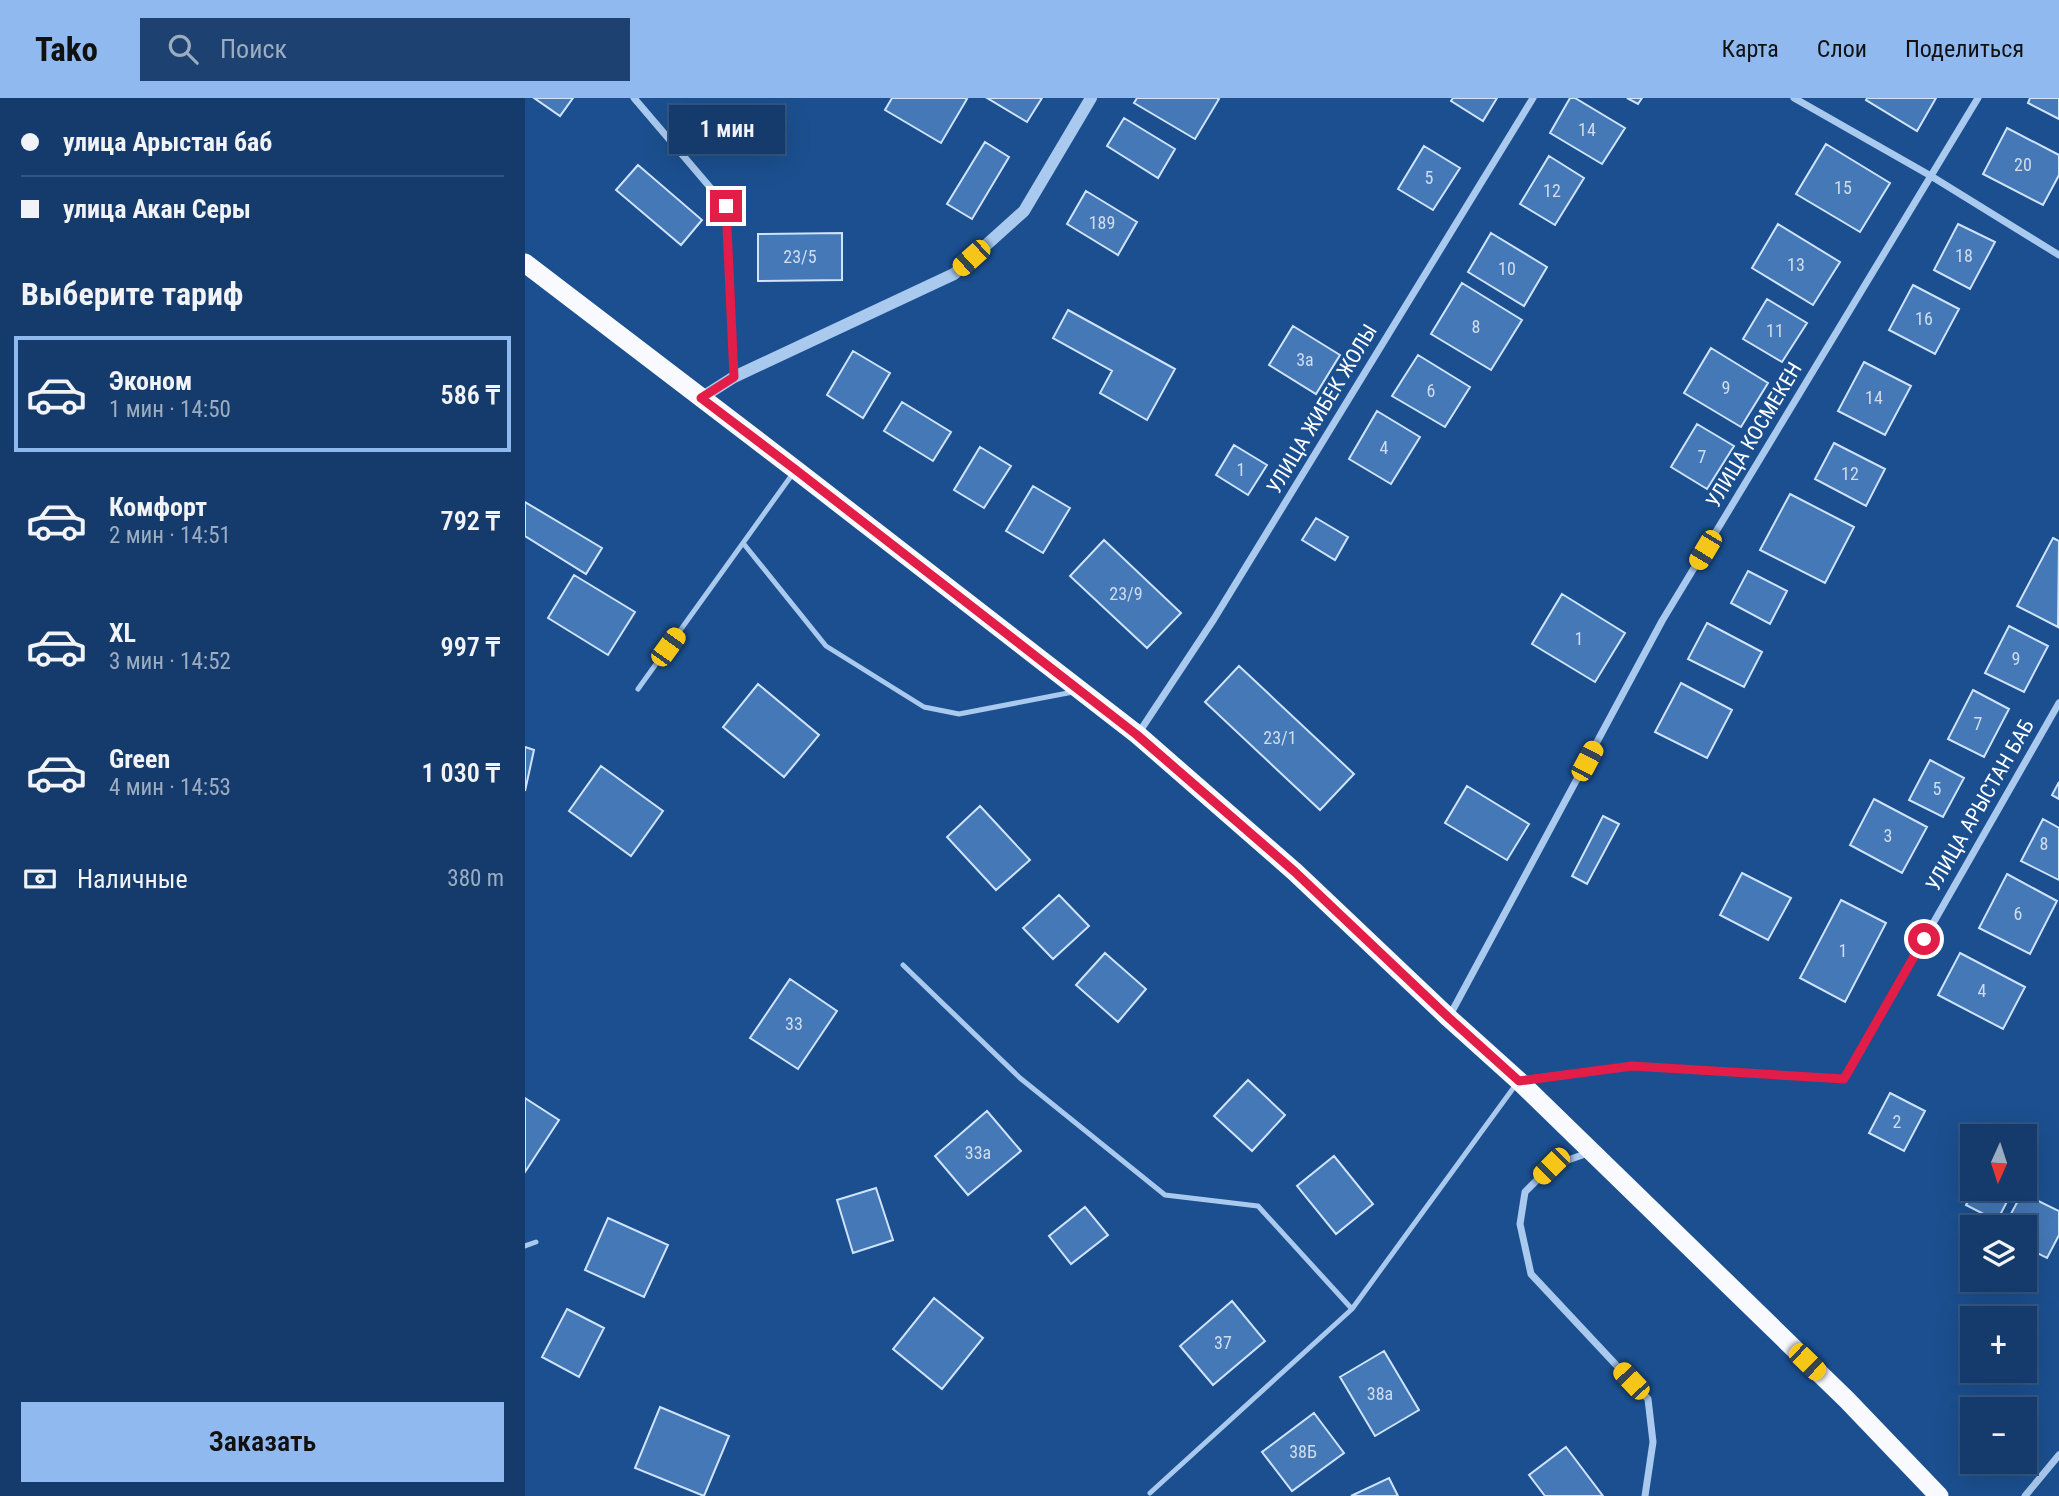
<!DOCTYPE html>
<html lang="ru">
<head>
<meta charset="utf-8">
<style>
	:root { --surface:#143b6b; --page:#1d4271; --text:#f1f3f6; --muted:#9dadc1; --line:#33557e; --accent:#90b9f0 }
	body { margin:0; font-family:"Roboto Condensed",sans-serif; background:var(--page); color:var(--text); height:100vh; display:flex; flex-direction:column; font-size:26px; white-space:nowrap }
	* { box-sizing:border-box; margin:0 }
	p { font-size:23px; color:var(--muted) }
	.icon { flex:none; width:38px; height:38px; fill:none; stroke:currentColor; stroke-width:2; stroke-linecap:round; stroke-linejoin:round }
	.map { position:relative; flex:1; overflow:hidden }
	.panel { display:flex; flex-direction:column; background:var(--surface); width:525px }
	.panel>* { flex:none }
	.banner { display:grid; align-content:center; height:154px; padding:0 21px; background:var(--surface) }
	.needle { width:46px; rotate:183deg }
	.controls { position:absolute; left:1435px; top:1026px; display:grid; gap:14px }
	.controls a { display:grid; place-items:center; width:77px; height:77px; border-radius:0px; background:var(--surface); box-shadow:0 7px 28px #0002,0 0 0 2px var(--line); font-size:35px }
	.end { position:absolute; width:32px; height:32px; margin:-16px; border:9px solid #e11d48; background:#fff; box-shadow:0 0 0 4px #fff }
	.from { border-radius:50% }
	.bubble { position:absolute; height:49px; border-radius:0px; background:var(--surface); box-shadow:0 7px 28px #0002,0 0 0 2px var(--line); font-size:23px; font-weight:600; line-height:49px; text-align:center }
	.car { position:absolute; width:21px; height:42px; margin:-21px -10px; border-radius:9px; box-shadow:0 0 5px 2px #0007; background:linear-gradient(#f5c518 24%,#345 0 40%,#f5c518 0 76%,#345 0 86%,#f5c518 0) }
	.banner b { display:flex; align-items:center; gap:24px; height:66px; font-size:26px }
	.banner b+b { border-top:2px solid var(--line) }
	.banner i { width:18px; height:18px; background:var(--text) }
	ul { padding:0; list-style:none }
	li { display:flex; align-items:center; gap:21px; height:116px; margin:0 14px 10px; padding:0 7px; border:4px solid transparent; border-radius:0px }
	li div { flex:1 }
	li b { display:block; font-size:26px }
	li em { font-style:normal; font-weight:600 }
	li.current { border-color:var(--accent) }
	li>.icon { width:63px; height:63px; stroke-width:1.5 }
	h2 { padding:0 21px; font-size:32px; line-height:84px }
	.pay { display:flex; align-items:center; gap:18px; height:77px; padding:0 21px; font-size:26px }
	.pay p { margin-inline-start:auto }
	.button { display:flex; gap:14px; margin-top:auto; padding:14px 21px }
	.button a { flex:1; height:80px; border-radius:0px; background:var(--accent); color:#111; font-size:28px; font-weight:600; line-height:80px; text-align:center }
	header { display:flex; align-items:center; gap:42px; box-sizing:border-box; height:98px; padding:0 35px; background:var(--accent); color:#111 }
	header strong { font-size:33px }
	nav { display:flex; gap:38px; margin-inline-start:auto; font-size:24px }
	.search { width:490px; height:63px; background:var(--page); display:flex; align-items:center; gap:18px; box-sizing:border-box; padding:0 24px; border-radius:0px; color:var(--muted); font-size:26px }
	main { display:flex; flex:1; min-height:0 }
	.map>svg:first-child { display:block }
	.building { fill:#4478b7; stroke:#cfe3fa; stroke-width:2 }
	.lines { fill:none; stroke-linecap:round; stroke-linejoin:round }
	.service { stroke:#a9c9ee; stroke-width:5 }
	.minor { stroke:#a9c9ee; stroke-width:7 }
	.tertiary { stroke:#a9c9ee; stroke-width:12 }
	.trunk { stroke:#f8faff; stroke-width:19 }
	.route { stroke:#e11d48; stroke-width:9 }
	.labels { text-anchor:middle; stroke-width:5; stroke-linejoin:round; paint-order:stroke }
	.number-label { font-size:18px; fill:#d0dded }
	.street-label { font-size:21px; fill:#fff; stroke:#1b4f8f }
</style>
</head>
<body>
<header>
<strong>Tako</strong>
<div class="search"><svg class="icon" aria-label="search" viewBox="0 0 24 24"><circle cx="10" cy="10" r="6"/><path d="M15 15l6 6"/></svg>Поиск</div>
<nav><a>Карта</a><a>Слои</a><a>Поделиться</a></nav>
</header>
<main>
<section class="panel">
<div class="banner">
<b><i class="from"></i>улица Арыстан баб</b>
<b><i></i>улица Акан Серы</b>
</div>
<h2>Выберите тариф</h2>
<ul>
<li class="current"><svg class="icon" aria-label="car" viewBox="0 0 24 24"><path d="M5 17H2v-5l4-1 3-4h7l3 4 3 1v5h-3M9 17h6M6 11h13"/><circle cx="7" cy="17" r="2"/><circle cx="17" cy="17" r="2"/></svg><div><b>Эконом</b><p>1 мин · 14:50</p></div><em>586 ₸</em></li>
<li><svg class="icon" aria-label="car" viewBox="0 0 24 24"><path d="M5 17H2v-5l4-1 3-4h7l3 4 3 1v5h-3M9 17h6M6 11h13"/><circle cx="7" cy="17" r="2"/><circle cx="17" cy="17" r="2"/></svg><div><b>Комфорт</b><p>2 мин · 14:51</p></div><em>792 ₸</em></li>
<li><svg class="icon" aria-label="car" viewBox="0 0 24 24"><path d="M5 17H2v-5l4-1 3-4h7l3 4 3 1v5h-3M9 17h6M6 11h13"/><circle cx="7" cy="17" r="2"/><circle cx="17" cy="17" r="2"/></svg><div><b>XL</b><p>3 мин · 14:52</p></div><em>997 ₸</em></li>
<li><svg class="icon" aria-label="car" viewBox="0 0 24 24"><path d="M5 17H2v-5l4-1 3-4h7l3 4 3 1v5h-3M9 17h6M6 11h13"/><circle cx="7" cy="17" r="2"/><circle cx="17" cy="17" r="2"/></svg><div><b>Green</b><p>4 мин · 14:53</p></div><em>1 030 ₸</em></li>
</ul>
<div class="pay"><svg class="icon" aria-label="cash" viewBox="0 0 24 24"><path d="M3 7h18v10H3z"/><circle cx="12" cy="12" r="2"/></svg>Наличные<p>380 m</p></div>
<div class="button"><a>Заказать</a></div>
</section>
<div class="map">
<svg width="1534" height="1398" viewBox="0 0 1534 1398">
	<rect width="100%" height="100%" fill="#1b4f8f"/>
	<path class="building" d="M9,0H48L35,18Z
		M367,0H440L442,1L416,45L360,12Z
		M462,0H517L502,24Z
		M612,0H692L694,1L670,41L609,5Z
		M928,0H972L958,23L926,3Z
		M1045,0H1050L1100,30L1077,66L1025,35Z
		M1102,0H1117L1113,6Z
		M1342,0H1411L1392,33L1341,2Z
		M1505,0H1534V21L1503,5Z
		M599,20L650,51L633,80L582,48Z
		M1482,30L1534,57V77L1518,107L1458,76Z
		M460,44L484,59L447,121L422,106Z
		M1301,46L1365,85L1335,134L1271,96Z
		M899,48L935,70L908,112L873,91Z
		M1024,58L1059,80L1030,127L995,106Z
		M113,67L177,122L156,147L91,92Z
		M561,93L612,124L593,157L542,126Z
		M1253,126L1315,164L1288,207L1227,170Z
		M1433,126L1470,144L1445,191L1409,172Z
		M317,135V182L233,183V136Z
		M966,135L1022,169L999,208L943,174Z
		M937,185L997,222L966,272L906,236Z
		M1388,187L1434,211L1410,256L1364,232Z
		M1242,201L1282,225L1257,264L1218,241Z
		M543,212L650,271L622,322L575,295L587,273L528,240Z
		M768,228L815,257L791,296L744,267Z
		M1186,250L1243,285L1216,329L1159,295Z
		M328,253L365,275L338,320L302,297Z
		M893,257L945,289L920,329L867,298Z
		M1339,264L1386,288L1360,337L1313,313Z
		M377,304L426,334L408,363L359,333Z
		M852,313L895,339L866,386L824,361Z
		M1172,326L1209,348L1182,391L1146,369Z
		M1309,345L1360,371L1341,408L1290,381Z
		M709,347L742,367L723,397L691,377Z
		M455,349L486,368L459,410L429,392Z
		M508,388L545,410L518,455L481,433Z
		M1265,396L1329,429L1300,485L1235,452Z
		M0,404L77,450L61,476L0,438Z
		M791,420L823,439L810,462L777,442Z
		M1528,440L1534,443L1533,529L1492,508Z
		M579,442L656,515L622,550L545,478Z
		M1223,473L1262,493L1245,526L1206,505Z
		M49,477L110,514L83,557L23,520Z
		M1037,496L1100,535L1070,584L1007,546Z
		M1182,525L1237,554L1219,589L1163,561Z
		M1484,528L1523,548L1499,594L1460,575Z
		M714,568L829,676L795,712L680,604Z
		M1156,585L1207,612L1182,660L1130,634Z
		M233,586L294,637L259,679L198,629Z
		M1448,592L1484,611L1459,659L1423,641Z
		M0,649L9,652L0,693Z
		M1405,662L1439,680L1418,719L1384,702Z
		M76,668L138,713L106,758L44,713Z
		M1534,684V701L1527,697Z
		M942,688L1004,726L982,762L920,725Z
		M1349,701L1402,729L1377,775L1325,747Z
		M455,708L505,762L471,792L422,739Z
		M1078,718L1094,726L1062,786L1047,778Z
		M1518,721L1534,730V782L1496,763Z
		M1217,775L1266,800L1243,842L1195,817Z
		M1482,776L1532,803L1505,856L1454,830Z
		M534,797L564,828L528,861L498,830Z
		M1316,802L1361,825L1320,904L1275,880Z
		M580,855L621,891L593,924L551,887Z
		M1435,855L1500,889L1478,931L1413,897Z
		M265,881L312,913L273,971L225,940Z
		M723,982L760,1017L727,1053L689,1018Z
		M1365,995L1400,1013L1379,1053L1344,1035Z
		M0,1000L34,1022L0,1074Z
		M462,1013L496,1053L443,1097L410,1058Z
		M809,1058L848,1106L811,1136L772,1088Z
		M351,1090L368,1142L328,1155L312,1102Z
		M1450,1090H1489L1472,1123L1441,1107Z
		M1497,1095L1534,1113V1137L1522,1160L1500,1149V1129H1479Z
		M560,1109L583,1137L546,1166L524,1138Z
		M83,1120L143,1147L119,1199L60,1172Z
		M409,1200L458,1240L417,1291L368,1251Z
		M707,1203L740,1243L688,1287L655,1248Z
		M42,1211L79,1230L54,1279L17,1259Z
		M859,1253L894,1312L850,1338L815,1279Z
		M135,1309L204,1338L179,1398L110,1370Z
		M789,1315L819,1355L767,1393L737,1354Z
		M1041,1349L1078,1398H1020L1004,1377Z
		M864,1380L873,1398H826Z"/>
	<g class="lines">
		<path class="service" d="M218,445L301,548L399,609L434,616L548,594
			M113,591L269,374
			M378,867L495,980L640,1097L733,1108L827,1211
			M0,1148L11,1144
			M625,1395L827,1211L992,985"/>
		<path class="minor" d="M109,0L201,108L209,279
			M1269,0L1406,78L1534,157
			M613,636L689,521L1008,0
			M924,919L1137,523L1453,0
			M998,982L1107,968L1319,981L1534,605
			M1063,1055L1026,1068L1000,1094L995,1126L1006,1176L1123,1301L1128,1344L1120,1398
			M1500,1398L1534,1357"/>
		<path class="tertiary" d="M176,300L209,279L429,176L499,113L566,0"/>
		<path class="trunk" d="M0,165L271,372L613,637L770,774L924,920L994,983L1322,1302L1414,1398"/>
	</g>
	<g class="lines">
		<path class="route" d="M201,108L209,279L176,300L271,372L612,637L770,774L924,920L994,983L1107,968L1319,981L1399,841"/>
	</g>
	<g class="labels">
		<g class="number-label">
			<text x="1062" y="38">14</text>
			<text x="1498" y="73">20</text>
			<text x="904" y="86">5</text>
			<text x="1318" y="96">15</text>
			<text x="1027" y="99">12</text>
			<text x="577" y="131">189</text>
			<text x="1439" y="164">18</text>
			<text x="275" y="165">23/5</text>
			<text x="1271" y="173">13</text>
			<text x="982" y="177">10</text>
			<text x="1399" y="227">16</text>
			<text x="951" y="235">8</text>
			<text x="1250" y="239">11</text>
			<text x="780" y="268">3а</text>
			<text x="1201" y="296">9</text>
			<text x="906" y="299">6</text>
			<text x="1349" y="306">14</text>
			<text x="859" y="356">4</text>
			<text x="1177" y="365">7</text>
			<text x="716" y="378">1</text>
			<text x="1325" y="382">12</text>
			<text x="601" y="502">23/9</text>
			<text x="1054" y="547">1</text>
			<text x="1491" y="567">9</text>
			<text x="1453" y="632">7</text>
			<text x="755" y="646">23/1</text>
			<text x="1412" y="697">5</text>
			<text x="1363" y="744">3</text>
			<text x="1519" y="752">8</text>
			<text x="1493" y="822">6</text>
			<text x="1318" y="859">1</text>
			<text x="1457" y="899">4</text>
			<text x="269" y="932">33</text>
			<text x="1372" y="1030">2</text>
			<text x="453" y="1061">33а</text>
			<text x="698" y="1251">37</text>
			<text x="855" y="1302">38а</text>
			<text x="778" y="1360">38Б</text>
		</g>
		<g class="street-label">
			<text transform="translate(797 311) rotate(-59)" y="7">УЛИЦА ЖИБЕК ЖОЛЫ</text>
			<text transform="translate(1229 337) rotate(-59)" y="7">УЛИЦА КОСМЕКЕН</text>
			<text transform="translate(1455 707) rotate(-60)" y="7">УЛИЦА АРЫСТАН БАБ</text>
		</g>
	</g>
</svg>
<div class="controls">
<a><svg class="needle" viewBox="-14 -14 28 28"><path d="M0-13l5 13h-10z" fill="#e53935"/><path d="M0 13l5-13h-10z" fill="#9dadc1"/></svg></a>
<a><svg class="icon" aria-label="layers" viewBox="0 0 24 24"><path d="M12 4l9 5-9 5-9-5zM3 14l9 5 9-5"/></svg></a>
<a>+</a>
<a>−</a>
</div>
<i class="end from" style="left:1399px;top:841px"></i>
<i class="end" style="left:201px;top:108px"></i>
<div class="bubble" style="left:144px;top:7px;width:116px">1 мин</div>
<i class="car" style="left:446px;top:160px;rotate:228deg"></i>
<i class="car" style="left:1180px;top:452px;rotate:211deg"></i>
<i class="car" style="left:143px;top:549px;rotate:36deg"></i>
<i class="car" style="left:1062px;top:663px;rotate:28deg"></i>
<i class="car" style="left:1026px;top:1068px;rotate:225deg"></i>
<i class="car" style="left:1282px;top:1264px;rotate:134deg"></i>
<i class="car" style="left:1106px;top:1283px;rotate:317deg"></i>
</div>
</main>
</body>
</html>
